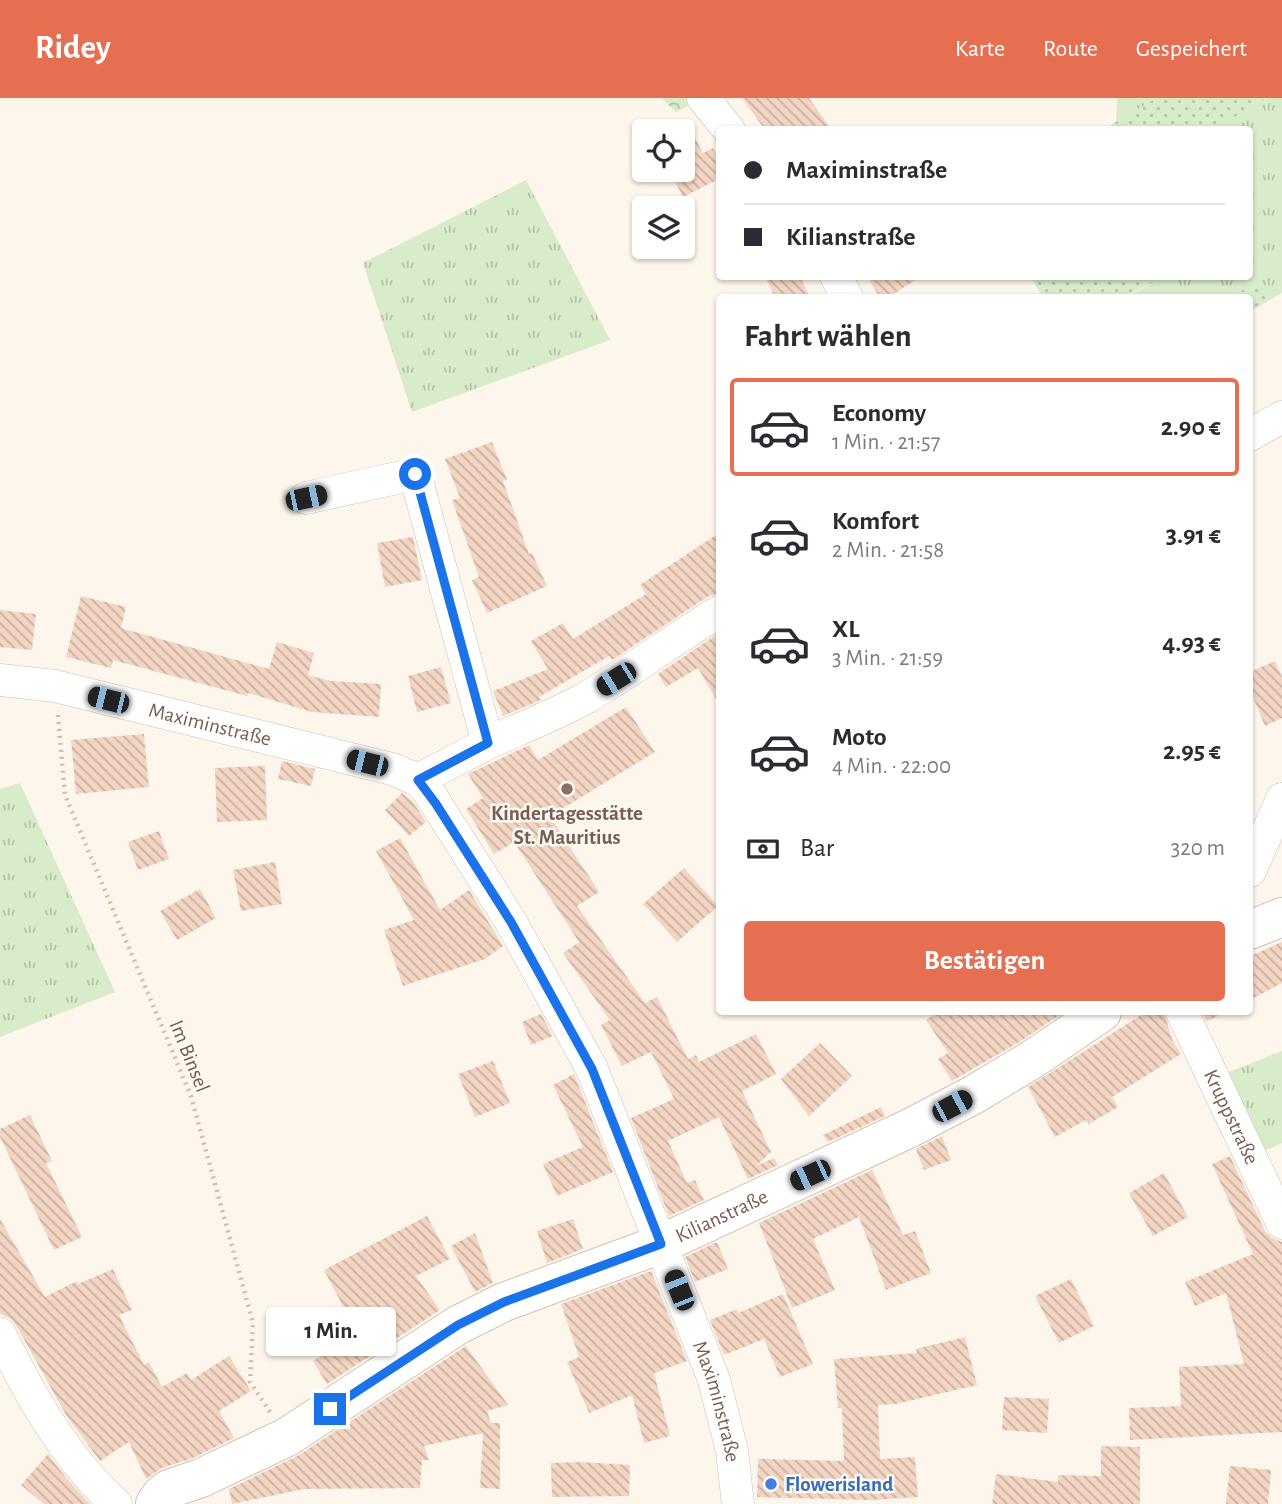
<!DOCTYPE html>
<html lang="de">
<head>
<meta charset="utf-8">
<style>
	:root { --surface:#fff; --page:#f7f7f7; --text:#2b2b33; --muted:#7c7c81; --line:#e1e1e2; --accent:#e76f51 }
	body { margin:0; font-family:"Alegreya Sans",sans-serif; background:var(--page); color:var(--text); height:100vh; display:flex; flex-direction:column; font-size:26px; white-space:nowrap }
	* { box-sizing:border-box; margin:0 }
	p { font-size:23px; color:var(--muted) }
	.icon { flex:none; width:38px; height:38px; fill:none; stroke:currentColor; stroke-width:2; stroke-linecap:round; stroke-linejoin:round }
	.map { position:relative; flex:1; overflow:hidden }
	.drawer { position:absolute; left:716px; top:196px; width:537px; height:721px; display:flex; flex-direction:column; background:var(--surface); border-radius:7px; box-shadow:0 2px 5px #0004 }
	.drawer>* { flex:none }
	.banner { position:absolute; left:716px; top:28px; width:537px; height:154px; border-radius:7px; box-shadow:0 2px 5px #0004; display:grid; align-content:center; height:154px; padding:0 28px; background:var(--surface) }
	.fabs { position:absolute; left:632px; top:21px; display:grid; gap:14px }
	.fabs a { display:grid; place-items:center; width:63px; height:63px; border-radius:7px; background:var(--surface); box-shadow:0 2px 5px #0004; font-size:35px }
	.end { position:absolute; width:32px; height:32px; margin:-16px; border:9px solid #1a73e8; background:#fff; box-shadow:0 0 0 4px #fff }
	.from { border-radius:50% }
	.bubble { position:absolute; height:49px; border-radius:7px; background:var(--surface); box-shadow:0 2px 5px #0004; font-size:23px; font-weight:700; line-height:49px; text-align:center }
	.car { position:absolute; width:21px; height:42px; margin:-21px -10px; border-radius:9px; box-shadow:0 0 5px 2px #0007; background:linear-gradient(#222 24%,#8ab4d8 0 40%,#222 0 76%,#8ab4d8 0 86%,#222 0) }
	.banner b { display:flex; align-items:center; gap:24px; height:66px; font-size:26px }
	.banner b+b { border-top:2px solid var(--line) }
	.banner i { width:18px; height:18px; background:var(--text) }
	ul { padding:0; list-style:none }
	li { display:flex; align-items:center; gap:21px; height:98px; margin:0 14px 10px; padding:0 14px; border:4px solid transparent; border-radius:7px }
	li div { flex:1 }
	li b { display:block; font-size:26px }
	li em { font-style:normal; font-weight:700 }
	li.on { border-color:var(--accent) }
	li>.icon { width:63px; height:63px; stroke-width:1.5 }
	h2 { padding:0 28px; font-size:32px; line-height:84px }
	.pay { display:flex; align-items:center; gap:18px; height:77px; padding:0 28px; font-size:26px }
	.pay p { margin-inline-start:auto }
	.cta { display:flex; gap:14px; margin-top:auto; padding:14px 28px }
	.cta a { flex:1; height:80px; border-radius:7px; background:var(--accent); color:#fff; font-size:28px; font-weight:700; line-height:80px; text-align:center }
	header { display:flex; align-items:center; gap:42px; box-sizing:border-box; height:98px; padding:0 35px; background:var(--accent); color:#fff }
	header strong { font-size:33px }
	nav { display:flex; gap:38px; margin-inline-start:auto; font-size:24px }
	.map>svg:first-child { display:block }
	.grass { fill:url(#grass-tufts) }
	.forest { fill:url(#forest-crowns) }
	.garden { fill:url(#garden-dots) }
	.building { fill:url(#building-back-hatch) }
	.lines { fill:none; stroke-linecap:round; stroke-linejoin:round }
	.street-casing { stroke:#d1beb0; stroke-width:33 }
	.secondary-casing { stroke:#d6c0b0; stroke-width:40 }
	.path { stroke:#d9b8a5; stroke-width:4.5; stroke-dasharray:2 5; stroke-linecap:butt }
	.street { stroke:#fff; stroke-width:32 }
	.secondary { stroke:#fff; stroke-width:38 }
	.route { stroke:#1a73e8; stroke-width:9 }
	.education-dot { fill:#8d6e63; stroke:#fffaf3; stroke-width:2.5 }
	.shop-dot { fill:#3f7fe0; stroke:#fffaf3; stroke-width:2.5 }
	.labels { text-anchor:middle; stroke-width:5; stroke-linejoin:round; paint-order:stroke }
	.street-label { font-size:21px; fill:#7a5c4d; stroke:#fffaf3 }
	.education-label { font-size:21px; font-weight:bold; fill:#785e54; stroke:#fffaf3 }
	.shop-label { font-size:21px; font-weight:bold; fill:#366cbe; stroke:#fffaf3; text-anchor:start }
</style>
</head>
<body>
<header>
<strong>Ridey</strong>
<nav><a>Karte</a><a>Route</a><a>Gespeichert</a></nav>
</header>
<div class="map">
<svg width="1282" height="1406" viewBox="0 0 1282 1406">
	<defs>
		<pattern id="grass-tufts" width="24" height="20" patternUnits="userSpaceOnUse" patternTransform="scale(1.75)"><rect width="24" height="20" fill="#d8ecc9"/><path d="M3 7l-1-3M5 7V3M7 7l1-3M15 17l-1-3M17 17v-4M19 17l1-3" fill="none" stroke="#b4c2a5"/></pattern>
		<pattern id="forest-crowns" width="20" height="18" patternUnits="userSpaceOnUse" patternTransform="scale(1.75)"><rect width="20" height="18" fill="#d8ecc9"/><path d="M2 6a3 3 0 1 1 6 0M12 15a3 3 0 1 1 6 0" fill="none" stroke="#b4c2a5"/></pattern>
		<pattern id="garden-dots" width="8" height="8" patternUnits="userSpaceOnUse" patternTransform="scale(1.75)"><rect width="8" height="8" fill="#d8ecc9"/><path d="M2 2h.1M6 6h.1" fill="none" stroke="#b4c2a5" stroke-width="1.8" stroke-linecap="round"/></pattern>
		<pattern id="building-back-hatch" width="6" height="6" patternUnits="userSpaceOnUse" patternTransform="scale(1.75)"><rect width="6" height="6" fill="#f3d5c3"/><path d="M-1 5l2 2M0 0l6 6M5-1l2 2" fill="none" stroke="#cab0a1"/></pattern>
	</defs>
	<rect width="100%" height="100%" fill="#fdf6ec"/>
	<path class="grass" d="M1117,0H1157L1116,25Z
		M1268,0H1282V195L1268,203L1257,186L1228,199L1124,200L1164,179L1250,178V32L1214,31Z
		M526,82L610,242L412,314L363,165Z
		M20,685L115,894L0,939V691Z
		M1282,953V1045L1258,1056L1226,975Z"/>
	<path class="forest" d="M661,0H688L690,7L676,14Z"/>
	<path class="garden" d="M1157,0H1268L1214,31H1104Z
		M1031,179H1164L1124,199H1042Z
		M1257,186L1268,203L1250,214V200L1228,199Z"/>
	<path class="building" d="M742,0H809L832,32H765Z
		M686,23L703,55L713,50L719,63V81L683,99L669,72H682V33H666Z
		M765,178H800L810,200H775Z
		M867,178H922L887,200H880Z
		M492,344L507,382L503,383L529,456L532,455L547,488L487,515L472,482L479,479L452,402L460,400L445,361Z
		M719,435V496L709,498L692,509L612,562L609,558L539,599L541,602L503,618L493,593L548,571L531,543L563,525L573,541L646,496L640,487Z
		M413,439L422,482L385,489L377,445Z
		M81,498L126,509L121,530L269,571L277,544L314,555L308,577L330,583L381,586L379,619L312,614L248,595L247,598L113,562L111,570L66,559Z
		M0,512L36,516L32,552L0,549Z
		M719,535V606L698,570L666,589L658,576Z
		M1275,563L1282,579V620L1265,628L1250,592V574Z
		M441,569L451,605L417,614L408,578Z
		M626,609L655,654L562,711L564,713L551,720L599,794L577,808L645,905L657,899L688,961L696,957L699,964L756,936L776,976L742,993L771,1054L756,1068L774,1060L778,1067L748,1081L719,1019L668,1043L687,1085L695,1082L704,1102L669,1118L631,1020L674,1001L651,954L622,968L601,927L610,922L563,855L579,844L514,744L494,756L466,711L483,700L468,676L529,647L538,662Z
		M144,636L149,689L76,696L71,642Z
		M282,663L315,671L311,688L278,681Z
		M265,668L267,722L217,724L215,670Z
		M402,695L413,704L426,724L409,738L385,712Z
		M159,733L169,761L138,772L128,744Z
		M400,740L440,812L469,792L503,848L485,861L403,888L384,832L414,822L376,753Z
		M275,764L282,806L241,813L233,772Z
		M684,770L718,808L677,844L643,806Z
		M200,791L216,820L177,842L160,813Z
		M1282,844V885L1250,902V858Z
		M939,914H1064L1021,943L952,983L938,961L948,955L926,922Z
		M1146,914H1164L1172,941L1181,956L1112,999L1118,1009L1089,1026L1086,1022L1055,1039L1028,989Z
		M1202,914H1226L1207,923Z
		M541,916L553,938L531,947L522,924Z
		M820,945L852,978L809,1018L781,981Z
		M493,963L510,1005L475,1019L458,976Z
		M574,976L613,1074L557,1098L543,1066L583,1049L553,987Z
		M881,1009L885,1018L828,1044L823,1037Z
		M30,1017L52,1063L46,1065L82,1139L54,1152L0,1039V1031Z
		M942,1038L951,1062L924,1072L916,1051Z
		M1230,1058L1265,1133L1272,1140L1282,1144V1334L1130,1342L1129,1310L1181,1308L1179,1269L1244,1266L1226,1195L1195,1208L1185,1184L1253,1156L1212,1066Z
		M872,1072L903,1137L915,1133L931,1175L886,1192L859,1119L813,1141L835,1192L792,1210L759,1125Z
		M1164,1075L1188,1119L1153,1138L1129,1095Z
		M427,1118L450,1161L416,1178L440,1212L327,1286L313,1263L357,1235L324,1172Z
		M0,1121L45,1199L77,1183L78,1186L113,1171L132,1212L119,1217L144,1267L149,1264L162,1289L187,1275L191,1282L229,1258L251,1293L219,1313L234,1340L193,1360L162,1370L146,1381L129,1344L100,1363L66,1317L16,1227L11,1221L0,1216Z
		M573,1121L583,1151L547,1165L537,1133Z
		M475,1135L493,1185L475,1194L451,1148Z
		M717,1144L728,1171L695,1184L685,1159Z
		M651,1173L687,1263L654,1275L670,1338L644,1345L632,1297L589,1315L567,1264L579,1259L561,1206Z
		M1071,1181L1094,1228L1059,1245L1035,1198Z
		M783,1196L813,1266L780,1279L764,1241L724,1257L710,1222L737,1211L738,1215Z
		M965,1239L977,1287L896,1306L878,1307L880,1361L915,1359L918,1399L871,1402L757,1399L758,1361L844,1363L842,1310H838L834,1261L917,1255L916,1251Z
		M466,1248L508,1307L487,1313L491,1325H500V1391L480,1390L483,1335L424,1348L429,1362H422L420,1390L304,1391L232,1406L229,1391L299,1357Z
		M1004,1299L1049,1301L1047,1335L1002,1332Z
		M1101,1348L1140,1349V1406H992L996,1376L1058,1384V1377L1101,1378Z
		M48,1356L67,1381L90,1406H44L21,1387Z
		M580,1364L630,1367L629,1398L552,1399L551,1365Z
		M1230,1368L1271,1372L1268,1406H1226Z"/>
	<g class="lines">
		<defs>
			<g id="street">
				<path d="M703,0L729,32"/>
				<path d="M836,178L847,200"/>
				<path d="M1250,337L1282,319"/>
				<path d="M306,400L415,376L488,645L418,682"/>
				<path id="s1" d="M0,582L55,588L392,671L418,682L428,693L511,824L592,971L714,1282L732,1353L738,1406"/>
				<path d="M488,645C519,631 552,618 582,602C629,575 672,542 719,514"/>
				<path d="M1250,773L1282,701"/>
				<path id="s2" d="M1182,914L1282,1125"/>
				<path d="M0,1236C30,1297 65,1360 116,1406"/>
			</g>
			<g id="secondary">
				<path d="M1250,832L1282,819"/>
				<path id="s3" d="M155,1406L161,1397L169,1391L201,1380L287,1339L458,1227L504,1204L661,1146L910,1030L973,997L1033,961L1102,914"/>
			</g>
		</defs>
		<use href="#street" class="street-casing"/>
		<use href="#secondary" class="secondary-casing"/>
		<path class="path" d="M58,617L65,697L191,998L253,1225L250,1284L270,1314"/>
		<use href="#street" class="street"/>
		<use href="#secondary" class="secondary"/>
	</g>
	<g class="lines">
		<path class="route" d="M330,1311L458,1227L504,1204L661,1146L592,971L511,824L436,706L418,682L488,645L415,376"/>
	</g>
	<circle class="education-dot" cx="567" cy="691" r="7"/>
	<circle class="shop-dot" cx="771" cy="1386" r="7"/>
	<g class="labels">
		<g class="street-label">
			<text dy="7" stroke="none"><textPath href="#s1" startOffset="215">Maximinstraße</textPath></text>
			<text transform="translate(190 958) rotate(68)" y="7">Im Binsel</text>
			<text dy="7" stroke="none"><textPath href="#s2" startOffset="116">Kruppstraße</textPath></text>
			<text dy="7" stroke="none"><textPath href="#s3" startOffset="640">Kilianstraße</textPath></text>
			<text dy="7" stroke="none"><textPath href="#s1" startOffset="1124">Maximinstraße</textPath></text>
		</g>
		<g class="education-label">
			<text x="567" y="722">Kindertagesstätte<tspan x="567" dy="24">St. Mauritius</tspan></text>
		</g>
		<g class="shop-label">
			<text x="785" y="1393">Flowerisland</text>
		</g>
	</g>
</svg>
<div class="fabs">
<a><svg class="icon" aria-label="locate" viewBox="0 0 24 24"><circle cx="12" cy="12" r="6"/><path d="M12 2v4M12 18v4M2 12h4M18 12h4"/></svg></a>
<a><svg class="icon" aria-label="layers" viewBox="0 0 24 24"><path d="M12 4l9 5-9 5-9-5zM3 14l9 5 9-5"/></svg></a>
</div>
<i class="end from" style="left:415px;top:376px"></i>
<i class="end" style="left:330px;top:1311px"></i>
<div class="bubble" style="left:266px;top:1209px;width:130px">1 Min.</div>
<i class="car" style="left:306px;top:400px;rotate:78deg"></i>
<i class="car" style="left:616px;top:581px;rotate:238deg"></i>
<i class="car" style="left:108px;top:602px;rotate:284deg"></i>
<i class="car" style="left:367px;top:665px;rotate:284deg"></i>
<i class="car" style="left:952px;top:1008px;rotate:62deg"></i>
<i class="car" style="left:810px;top:1077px;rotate:245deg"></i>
<i class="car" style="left:679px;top:1192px;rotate:338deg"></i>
<div class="banner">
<b><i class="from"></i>Maximinstraße</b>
<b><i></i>Kilianstraße</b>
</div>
<section class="drawer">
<h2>Fahrt wählen</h2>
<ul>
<li class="on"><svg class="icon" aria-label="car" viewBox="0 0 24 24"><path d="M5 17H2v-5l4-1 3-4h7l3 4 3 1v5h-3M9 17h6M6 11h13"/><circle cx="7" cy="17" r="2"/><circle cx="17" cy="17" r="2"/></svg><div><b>Economy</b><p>1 Min. · 21:57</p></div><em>2.90 €</em></li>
<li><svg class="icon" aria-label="car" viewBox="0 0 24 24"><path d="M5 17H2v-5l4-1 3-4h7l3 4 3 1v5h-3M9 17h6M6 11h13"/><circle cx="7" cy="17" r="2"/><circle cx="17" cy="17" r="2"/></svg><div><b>Komfort</b><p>2 Min. · 21:58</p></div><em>3.91 €</em></li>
<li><svg class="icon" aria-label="car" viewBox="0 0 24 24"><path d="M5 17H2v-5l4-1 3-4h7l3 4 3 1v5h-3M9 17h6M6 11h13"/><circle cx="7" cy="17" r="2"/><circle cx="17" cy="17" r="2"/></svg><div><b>XL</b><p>3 Min. · 21:59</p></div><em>4.93 €</em></li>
<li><svg class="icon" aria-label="car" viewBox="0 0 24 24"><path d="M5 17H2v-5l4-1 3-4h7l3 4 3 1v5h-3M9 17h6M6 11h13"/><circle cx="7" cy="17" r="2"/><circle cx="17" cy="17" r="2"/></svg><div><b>Moto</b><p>4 Min. · 22:00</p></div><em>2.95 €</em></li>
</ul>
<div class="pay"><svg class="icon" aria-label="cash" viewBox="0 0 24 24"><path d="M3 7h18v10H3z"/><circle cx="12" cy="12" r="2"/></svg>Bar<p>320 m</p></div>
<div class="cta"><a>Bestätigen</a></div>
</section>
</div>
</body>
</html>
